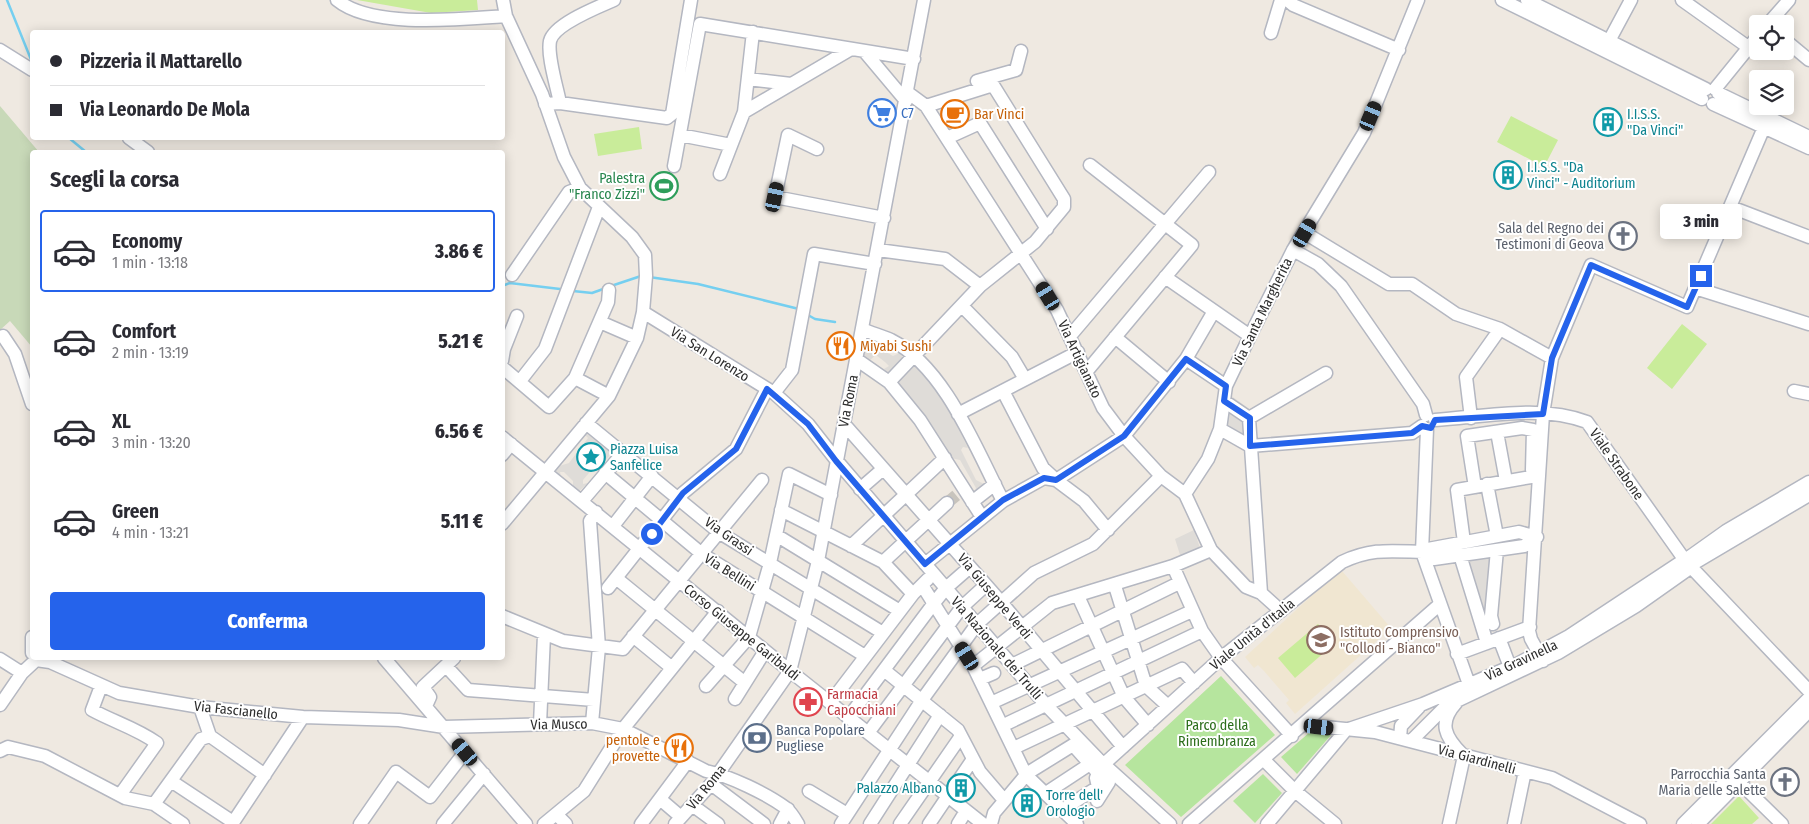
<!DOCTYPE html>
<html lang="it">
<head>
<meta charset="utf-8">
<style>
	:root { --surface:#fff; --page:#f7f7f7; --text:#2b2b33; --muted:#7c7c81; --line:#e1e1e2; --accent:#2563eb }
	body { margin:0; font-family:"Fira Sans Condensed",sans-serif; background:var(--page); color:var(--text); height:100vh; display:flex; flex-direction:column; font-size:19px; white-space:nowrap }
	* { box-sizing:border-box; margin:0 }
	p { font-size:16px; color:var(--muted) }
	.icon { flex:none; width:28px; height:28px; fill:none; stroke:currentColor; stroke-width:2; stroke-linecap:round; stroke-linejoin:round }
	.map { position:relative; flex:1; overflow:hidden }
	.details { position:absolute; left:30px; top:150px; width:475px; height:510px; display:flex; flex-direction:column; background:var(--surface); border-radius:5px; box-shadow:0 2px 12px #0003 }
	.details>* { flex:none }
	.top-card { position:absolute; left:30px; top:30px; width:475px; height:110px; border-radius:5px; box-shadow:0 2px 12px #0003; display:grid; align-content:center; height:110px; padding:0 20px; background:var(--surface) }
	.buttons { position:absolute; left:1749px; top:15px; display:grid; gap:10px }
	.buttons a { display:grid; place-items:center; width:45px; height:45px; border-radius:5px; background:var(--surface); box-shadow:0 2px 12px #0003; font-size:25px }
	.end { position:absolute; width:22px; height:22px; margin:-11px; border:6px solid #2563eb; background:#fff; box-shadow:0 0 0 2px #fff }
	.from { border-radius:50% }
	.bubble { position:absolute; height:35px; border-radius:5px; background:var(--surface); box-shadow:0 2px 12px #0003; font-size:16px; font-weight:800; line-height:35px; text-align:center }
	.car { position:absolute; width:15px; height:30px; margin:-15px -8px; border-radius:6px; box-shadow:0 0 4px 1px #0007; background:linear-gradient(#222 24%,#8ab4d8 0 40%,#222 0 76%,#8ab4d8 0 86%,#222 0) }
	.top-card b { display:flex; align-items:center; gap:18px; height:48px; font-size:19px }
	.top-card b+b { border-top:1px solid var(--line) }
	.top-card i { width:12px; height:12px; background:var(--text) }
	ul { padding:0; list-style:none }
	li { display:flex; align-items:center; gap:15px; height:82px; margin:0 10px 8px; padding:0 10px; border:2px solid transparent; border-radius:5px }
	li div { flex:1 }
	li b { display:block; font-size:19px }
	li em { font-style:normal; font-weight:800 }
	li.on { border-color:var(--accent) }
	li>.icon { width:45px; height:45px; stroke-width:1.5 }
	h2 { padding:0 20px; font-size:22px; line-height:60px }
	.action { display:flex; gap:10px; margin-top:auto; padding:10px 20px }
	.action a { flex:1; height:58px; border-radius:5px; background:var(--accent); color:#fff; font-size:20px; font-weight:800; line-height:58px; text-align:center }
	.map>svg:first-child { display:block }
	.education { fill:#f0e6d1 }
	.green { fill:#b6e59e }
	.cemetery { fill:#c8d9b8 }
	.pitch { fill:#c9ec9a }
	.plaza { fill:#dfdcd8 }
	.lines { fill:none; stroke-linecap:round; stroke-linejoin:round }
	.stream { stroke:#75cff0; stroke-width:2.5 }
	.minor-tunnel { stroke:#c8c4bd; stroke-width:12; stroke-dasharray:12 6; stroke-linecap:butt }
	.minor-casing { stroke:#b4b7c1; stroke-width:15 }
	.minor { stroke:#fff; stroke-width:12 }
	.route { stroke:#2563eb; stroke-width:6 }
	.labels { text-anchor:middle; stroke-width:4; stroke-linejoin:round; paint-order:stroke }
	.shop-label { font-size:14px; fill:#366cbe; stroke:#fff; text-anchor:start }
	.food-label { font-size:14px; fill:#c56008; stroke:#fff; text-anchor:start }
	.culture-label { font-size:14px; fill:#0d838f; stroke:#fff; text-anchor:start }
	.leisure-label { font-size:14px; fill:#27864d; stroke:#fff; text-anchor:end }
	.worship-label { font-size:14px; fill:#5b616d; stroke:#fff; text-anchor:end }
	.street-label { font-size:14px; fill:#2e2e2e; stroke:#fff }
	.education-label { font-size:14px; fill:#785e54; stroke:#fff; text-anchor:start }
	.health-label { font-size:14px; fill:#be3a42; stroke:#fff; text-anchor:start }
	.park-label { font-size:14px; fill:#2c6e1b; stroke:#fff }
	.service-label { font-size:14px; fill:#4e5e75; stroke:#fff; text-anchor:start }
</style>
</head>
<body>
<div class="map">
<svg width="1809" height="824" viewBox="0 0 1809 824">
	<rect width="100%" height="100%" fill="#efe9e1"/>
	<path class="education" d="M1342,571L1391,628L1295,714L1286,703L1289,700L1264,671L1258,665L1254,668L1245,657L1331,578Z"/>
	<path class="green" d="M1221,676L1275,735L1181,817L1125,765Z
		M1310,732L1332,734L1297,774L1281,757Z
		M1263,774L1282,793L1255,823L1233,801Z"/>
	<path class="cemetery" d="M0,106L39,152H32V347L10,321L0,330Z"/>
	<path class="pitch" d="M357,0H477L478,10L431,13Z
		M1511,116L1558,140L1544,167L1497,142Z
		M639,127L642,149L598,156L594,134Z
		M1682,324L1707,344L1672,389L1647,368Z
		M1318,624L1335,643L1295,678L1278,658Z
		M1739,796L1759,818L1752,824H1711Z"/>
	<path class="plaza" d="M863,338L875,340L872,344L893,356L899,353L904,359L889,374L884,369L889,366L885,362L876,355L870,360L861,355Z
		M913,365L935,387L946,404L968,448L963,447L961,450L976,480L986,485L973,497L969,489L975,491L976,488L960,460L951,458L928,420L898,384L897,381Z
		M1230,395L1255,413L1254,452L1222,434Z
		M587,430L614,450L601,466L594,467L583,480V484L588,483L578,492L573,487V481L564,472H560L561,477L555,471L556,467L569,463L588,438L586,436H581Z
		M1194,530L1200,548L1181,558L1175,539Z
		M1488,554L1491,555L1484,619L1465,563Z"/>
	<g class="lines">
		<path class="stream" d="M7,0L32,62
			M69,138L86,152
			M649,277L698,284L799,309
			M502,286L510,283L560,289
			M611,286L641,276
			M573,291L592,293L606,288
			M808,315L815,319L835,322"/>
		<path class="minor-tunnel" d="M947,503L959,493"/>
		<defs>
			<path id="minor" d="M337,0C372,29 461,19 506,16
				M1287,0L1293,5L1399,50
				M1502,0L1702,99
				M1527,0L1706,89
				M1682,0L1748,47
				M1768,24L1789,0
				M1271,33L1281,0
				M1785,40L1809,60
				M1609,41L1631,0
				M0,50L32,70
				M864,51L906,101
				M748,79L791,84
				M977,81L1016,70L1021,51
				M1715,89L1758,36
				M907,92L926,106L1057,310L1103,408L1124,436L1161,476L1185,494L1211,550L1246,587L1261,593L1281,611
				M1718,93L1809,137
				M560,103C557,87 547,56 550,41C554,24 598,7 614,0
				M545,104L560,103L667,118L672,114L691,0
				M1713,104L1809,148
				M744,112L851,49
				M680,135L731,145
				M129,138L148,152
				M947,138L980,123L1047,229
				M817,149L788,135L775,197L884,218
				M674,166L700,24L914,59
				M720,174L744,112L753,32
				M1731,207L1809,237
				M1305,233L1389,284H1412L1456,314L1500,329L1552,358
				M878,250L945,259L980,286
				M1293,250L1318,264L1341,286L1423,404L1426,415
				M512,275L569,192L580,188
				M1165,277L1250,336
				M1695,288L1809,324
				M962,306L1012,357L1025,379
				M643,312L774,393L808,424L837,461L1046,705L1098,759L1170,824
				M600,322L637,338
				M862,329C871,333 882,336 891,340C945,367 976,449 1003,501
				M3,336L15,354L32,404
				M1070,336L1209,172
				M1115,337L1169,382
				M856,359L889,382L920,420L982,517
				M1186,359L1226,386
				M502,361L504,349L517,316
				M502,367L549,407L575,378L608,302L609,290
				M1087,371L1192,245L1090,165
				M575,378L609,396
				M520,381L545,349L599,207
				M889,382L980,286L1035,242L1064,207V199L993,85L926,106
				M1003,391L1043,468L1056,480L1084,501L1108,530
				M1794,391L1809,394
				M774,393L792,370L814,254L875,264
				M1224,401L1249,418L1261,593
				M958,414L1078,352
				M1249,418L1326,373
				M1471,418L1466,377L1500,329
				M1435,420C1483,417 1541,404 1587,422L1684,559
				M586,423L720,533L883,633
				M844,424L1001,602L1123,747
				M1220,429L1250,446
				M1427,429L1422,552L1471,690
				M1497,432L1506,481
				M502,437L790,671L983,824
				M1250,446L1412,433L1422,426
				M502,455L511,444
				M605,473L702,554L865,656
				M1487,484L1497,536
				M1475,487L1467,436L1522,428L1533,430L1532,470
				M860,489L883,469
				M1185,494L1208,459L1220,429L1226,386L1250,336L1293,250L1364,133L1418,0
				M582,501L623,453
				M972,502L995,484
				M781,510L883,562L913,594
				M502,524L609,396L637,338L643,312L646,276L645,255L632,237L580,188L564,157L542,94L506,16L503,0
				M613,526L652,476
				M776,535L900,611
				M1464,542L1457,490L1531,477
				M851,546L945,458
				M1460,555L1487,643
				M1688,558L1726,531L1809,482
				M883,562L947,503
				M1696,562L1809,495
				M925,564L1003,501L1044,478L1056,480L1124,436L1186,359L1214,311
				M1173,566L1202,631L1221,658L1292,736
				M1692,568L1809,691
				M616,578L745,683
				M922,585L973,666L1026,775L1077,824
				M1115,586L1146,686L1168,706
				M608,588L683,493L736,449L767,389
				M1078,596L1124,697L1148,725
				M502,616L563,641L623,649L762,480
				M1493,624L1491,616L1497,550
				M633,636L672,668
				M32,637V653
				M1499,638L1510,667
				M1457,654L1530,627
				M384,658L526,824
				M0,659L22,673
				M36,660L50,662L119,693L200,707L303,717L399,720L444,727L592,723L623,729L706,771C730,776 767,794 786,808C791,812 795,819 798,824
				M1543,661L1531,639L1529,631L1543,414L1552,358L1591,265L1687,307L1768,118
				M1012,665L1179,583
				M446,666L468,690L594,700
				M973,666L1052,603L1173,566L1211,550
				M884,670L958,730L980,772L1004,800
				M980,679L994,673
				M101,686L92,710C114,722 136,728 157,743L120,795
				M706,686L749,637L770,563L789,474L831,495
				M735,699L765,651
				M830,703L913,594L928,579
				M991,703L1192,611
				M1456,703C1438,723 1445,737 1462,754
				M0,705L22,673L36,660
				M426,706L430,697L423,687L454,658
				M200,707L210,736L265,775
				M848,718L934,603L946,588L970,567
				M592,723L599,647L590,521L596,512
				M1008,723L1202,631
				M540,724L544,635
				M1305,725L1375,732L1552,778L1640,824
				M1346,730L1423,704L1517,664L1569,636L1681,562
				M868,733L962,607L986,585
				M1400,738L1401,726L1419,707
				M1411,741L1446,706L1558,653L1636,606L1687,570
				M1018,746L1182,669L1194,683
				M0,751L8,747L45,756L125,798L154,804L183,824
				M1264,760L1295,791L1335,824
				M1104,764L1221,658L1342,562C1372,548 1390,551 1422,552L1428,549L1519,532L1537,537L1524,546L1434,559L1428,558L1422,552
				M1031,771L1073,745L1107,783
				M1734,777L1782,824
				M171,781L233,822
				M711,784L764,824
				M809,791L847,814
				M1049,791L1090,764
				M660,799L681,817
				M1097,801L1109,782
				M154,804L201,739L210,736
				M692,805L718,824
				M1068,806L1098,787L1096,778L1098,773
				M556,814L566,824
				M232,824L303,717
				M360,824L396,772L430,797L465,752
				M443,824L484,774
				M544,824L584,791L623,729L718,611
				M641,824L688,761
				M675,824L711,784L790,671L818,561L924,0
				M780,824L788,809
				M841,824L922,700L977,624L1034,573L1093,544L1161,476
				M870,824L940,715
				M900,824L961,736
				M929,824L973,759
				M958,824L966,811
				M991,824L994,813L1026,775
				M1189,824L1439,605
				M1267,824L1346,730
				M1449,824L1464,756
				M1514,824L1525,771
				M1683,824L1809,698
				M1698,824L1809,711"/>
		</defs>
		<use href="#minor" class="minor-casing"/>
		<use href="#minor" class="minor"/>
	</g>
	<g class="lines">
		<path class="route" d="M652,534L683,493L736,449L767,389L808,424L836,461L925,564L1003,500L1044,478L1056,480L1124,436L1186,359L1226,386L1224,401L1250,418V446L1412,433L1422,426L1431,428L1435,420L1543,414L1552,358L1591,265L1687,307L1701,276"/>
	</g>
	<defs>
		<symbol id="supermarket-ring" viewBox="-11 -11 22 22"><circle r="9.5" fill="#fff" stroke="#3f7fe0" stroke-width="1.5"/><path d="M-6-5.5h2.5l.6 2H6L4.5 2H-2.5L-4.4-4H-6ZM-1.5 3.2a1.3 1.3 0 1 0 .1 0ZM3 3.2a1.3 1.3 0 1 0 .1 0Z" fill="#3f7fe0"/></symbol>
		<symbol id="cafe-ring" viewBox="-11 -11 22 22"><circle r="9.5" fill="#fff" stroke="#e8710a" stroke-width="1.5"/><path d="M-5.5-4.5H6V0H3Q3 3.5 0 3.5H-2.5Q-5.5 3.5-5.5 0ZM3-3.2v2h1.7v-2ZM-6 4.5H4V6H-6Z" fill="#e8710a"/></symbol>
		<symbol id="building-ring" viewBox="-11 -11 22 22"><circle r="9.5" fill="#fff" stroke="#0f9aa8" stroke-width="1.5"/><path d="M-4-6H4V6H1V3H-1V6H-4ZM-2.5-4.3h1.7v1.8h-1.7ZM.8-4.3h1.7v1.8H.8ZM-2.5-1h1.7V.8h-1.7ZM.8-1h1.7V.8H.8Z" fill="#0f9aa8"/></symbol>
		<symbol id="stadium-ring" viewBox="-11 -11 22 22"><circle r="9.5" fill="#fff" stroke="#2e9e5b" stroke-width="1.5"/><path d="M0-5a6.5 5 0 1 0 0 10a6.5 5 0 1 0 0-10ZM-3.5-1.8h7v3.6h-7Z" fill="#2e9e5b"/></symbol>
		<symbol id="church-ring" viewBox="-11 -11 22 22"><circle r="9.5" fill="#fff" stroke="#6b7280" stroke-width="1.5"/><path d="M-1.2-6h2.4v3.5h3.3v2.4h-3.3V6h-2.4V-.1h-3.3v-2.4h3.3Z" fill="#6b7280"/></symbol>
		<symbol id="restaurant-ring" viewBox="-11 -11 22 22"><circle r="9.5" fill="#fff" stroke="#e8710a" stroke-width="1.5"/><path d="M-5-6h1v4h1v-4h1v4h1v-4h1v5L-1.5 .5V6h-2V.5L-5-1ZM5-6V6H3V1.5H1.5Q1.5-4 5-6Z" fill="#e8710a"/></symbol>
		<symbol id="sight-ring" viewBox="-11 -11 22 22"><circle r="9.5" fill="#fff" stroke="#0f9aa8" stroke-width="1.5"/><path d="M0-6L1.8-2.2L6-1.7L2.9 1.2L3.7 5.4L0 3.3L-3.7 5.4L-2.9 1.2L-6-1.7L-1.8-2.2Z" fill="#0f9aa8"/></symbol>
		<symbol id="school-ring" viewBox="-11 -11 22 22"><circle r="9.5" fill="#fff" stroke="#8d6e63" stroke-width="1.5"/><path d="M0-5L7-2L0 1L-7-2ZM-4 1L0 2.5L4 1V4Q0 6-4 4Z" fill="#8d6e63"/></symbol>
		<symbol id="pharmacy-ring" viewBox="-11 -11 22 22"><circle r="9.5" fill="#fff" stroke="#e0444e" stroke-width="1.5"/><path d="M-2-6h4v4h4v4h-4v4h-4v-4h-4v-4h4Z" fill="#e0444e"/></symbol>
		<symbol id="bank-ring" viewBox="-11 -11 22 22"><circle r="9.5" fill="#fff" stroke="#5c6f8a" stroke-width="1.5"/><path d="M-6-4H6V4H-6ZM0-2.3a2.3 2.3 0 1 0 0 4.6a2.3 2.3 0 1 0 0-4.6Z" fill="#5c6f8a"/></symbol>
	</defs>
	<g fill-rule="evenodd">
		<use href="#supermarket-ring" x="866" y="97" width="32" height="32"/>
		<use href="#cafe-ring" x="939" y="98" width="32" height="32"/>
		<use href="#building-ring" x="1592" y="106" width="32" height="32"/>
		<use href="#building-ring" x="1492" y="159" width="32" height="32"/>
		<use href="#stadium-ring" x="648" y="170" width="32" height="32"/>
		<use href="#church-ring" x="1607" y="220" width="32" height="32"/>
		<use href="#restaurant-ring" x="825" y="330" width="32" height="32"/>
		<use href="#sight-ring" x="575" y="441" width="32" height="32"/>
		<use href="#school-ring" x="1305" y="624" width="32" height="32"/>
		<use href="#pharmacy-ring" x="792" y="686" width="32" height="32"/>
		<use href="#bank-ring" x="741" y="722" width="32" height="32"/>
		<use href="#restaurant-ring" x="663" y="732" width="32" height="32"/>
		<use href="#church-ring" x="1769" y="766" width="32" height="32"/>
		<use href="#building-ring" x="945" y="772" width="32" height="32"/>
		<use href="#building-ring" x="1011" y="787" width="32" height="32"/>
	</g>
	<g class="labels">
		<g class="shop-label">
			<text x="901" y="118">C7</text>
		</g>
		<g class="food-label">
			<text x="974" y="119">Bar Vinci</text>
			<text x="860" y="351">Miyabi Sushi</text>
			<text x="660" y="745" text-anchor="end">pentole e<tspan x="660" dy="16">provette</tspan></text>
		</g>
		<g class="culture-label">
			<text x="1627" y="119">I.I.S.S.<tspan x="1627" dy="16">"Da Vinci"</tspan></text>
			<text x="1527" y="172">I.I.S.S. "Da<tspan x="1527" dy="16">Vinci" - Auditorium</tspan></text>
			<text x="610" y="454">Piazza Luisa<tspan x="610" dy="16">Sanfelice</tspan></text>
			<text x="942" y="793" text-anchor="end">Palazzo Albano</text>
			<text x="1046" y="800">Torre dell'<tspan x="1046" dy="16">Orologio</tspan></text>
		</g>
		<g class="leisure-label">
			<text x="645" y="183">Palestra<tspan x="645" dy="16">"Franco Zizzi"</tspan></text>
		</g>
		<g class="worship-label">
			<text x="1604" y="233">Sala del Regno dei<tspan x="1604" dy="16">Testimoni di Geova</tspan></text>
			<text x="1766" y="779">Parrocchia Santa<tspan x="1766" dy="16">Maria delle Salette</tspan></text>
		</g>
		<g class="street-label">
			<text transform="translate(1262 312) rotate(-64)" y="5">Via Santa Margherita</text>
			<text transform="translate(710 354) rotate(32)" y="5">Via San Lorenzo</text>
			<text transform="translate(1080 359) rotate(65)" y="5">Via Artigianato</text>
			<text transform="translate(848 401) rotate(-79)" y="5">Via Roma</text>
			<text transform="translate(1617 464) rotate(55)" y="5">Viale Strabone</text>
			<text transform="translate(729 536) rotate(35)" y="5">Via Grassi</text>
			<text transform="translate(730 572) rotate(32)" y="5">Via Bellini</text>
			<text transform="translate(995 596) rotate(50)" y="5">Via Giuseppe Verdi</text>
			<text transform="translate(742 632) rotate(39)" y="5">Corso Giuseppe Garibaldi</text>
			<text transform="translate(1252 634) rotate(-39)" y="5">Viale Unità d'Italia</text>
			<text transform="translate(997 648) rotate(49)" y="5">Via Nazionale dei Trulli</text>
			<text transform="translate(1521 660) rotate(-25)" y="5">Via Gravinella</text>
			<text transform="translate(236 710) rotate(6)" y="5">Via Fascianello</text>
			<text transform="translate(559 724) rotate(-1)" y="5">Via Musco</text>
			<text transform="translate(1477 759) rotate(15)" y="5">Via Giardinelli</text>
			<text transform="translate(706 787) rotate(-51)" y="5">Via Roma</text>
		</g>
		<g class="education-label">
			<text x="1340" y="637">Istituto Comprensivo<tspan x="1340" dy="16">"Collodi - Bianco"</tspan></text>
		</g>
		<g class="health-label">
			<text x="827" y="699">Farmacia<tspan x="827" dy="16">Capocchiani</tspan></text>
		</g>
		<g class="park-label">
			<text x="1217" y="730">Parco della<tspan x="1217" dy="16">Rimembranza</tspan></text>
		</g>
		<g class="service-label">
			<text x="776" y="735">Banca Popolare<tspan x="776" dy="16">Pugliese</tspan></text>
		</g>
	</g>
</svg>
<div class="buttons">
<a><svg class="icon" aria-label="locate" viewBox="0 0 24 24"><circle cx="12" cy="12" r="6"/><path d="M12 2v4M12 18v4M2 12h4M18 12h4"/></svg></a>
<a><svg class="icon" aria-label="layers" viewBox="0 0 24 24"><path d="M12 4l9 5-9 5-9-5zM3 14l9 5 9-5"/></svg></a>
</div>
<i class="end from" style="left:652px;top:534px"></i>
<i class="end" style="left:1701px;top:276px"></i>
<div class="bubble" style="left:1660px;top:204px;width:82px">3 min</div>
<i class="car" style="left:1371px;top:116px;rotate:23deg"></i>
<i class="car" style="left:775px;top:197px;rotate:12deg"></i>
<i class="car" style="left:1305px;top:233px;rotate:30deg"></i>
<i class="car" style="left:1048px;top:296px;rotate:329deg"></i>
<i class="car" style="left:967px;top:656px;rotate:328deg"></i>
<i class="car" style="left:1319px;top:727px;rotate:97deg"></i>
<i class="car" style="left:465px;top:752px;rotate:320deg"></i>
<div class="top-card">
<b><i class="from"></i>Pizzeria il Mattarello</b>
<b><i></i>Via Leonardo De Mola</b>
</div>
<section class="details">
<h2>Scegli la corsa</h2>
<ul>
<li class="on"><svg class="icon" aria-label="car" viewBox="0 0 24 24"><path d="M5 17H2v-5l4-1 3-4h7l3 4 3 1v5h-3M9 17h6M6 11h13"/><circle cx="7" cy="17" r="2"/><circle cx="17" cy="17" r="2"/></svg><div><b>Economy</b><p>1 min · 13:18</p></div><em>3.86 €</em></li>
<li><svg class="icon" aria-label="car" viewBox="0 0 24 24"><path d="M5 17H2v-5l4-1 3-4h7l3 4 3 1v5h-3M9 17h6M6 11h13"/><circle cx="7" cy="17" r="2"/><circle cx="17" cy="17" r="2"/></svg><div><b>Comfort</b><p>2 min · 13:19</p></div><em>5.21 €</em></li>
<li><svg class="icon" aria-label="car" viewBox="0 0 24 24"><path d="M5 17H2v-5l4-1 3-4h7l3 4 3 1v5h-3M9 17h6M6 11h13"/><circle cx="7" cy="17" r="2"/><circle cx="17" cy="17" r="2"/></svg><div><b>XL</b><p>3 min · 13:20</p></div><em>6.56 €</em></li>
<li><svg class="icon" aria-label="car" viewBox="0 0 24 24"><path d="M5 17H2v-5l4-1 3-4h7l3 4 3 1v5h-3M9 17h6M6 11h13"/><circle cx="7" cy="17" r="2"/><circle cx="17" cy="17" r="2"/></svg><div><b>Green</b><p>4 min · 13:21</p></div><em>5.11 €</em></li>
</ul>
<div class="action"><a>Conferma</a></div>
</section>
</div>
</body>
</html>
